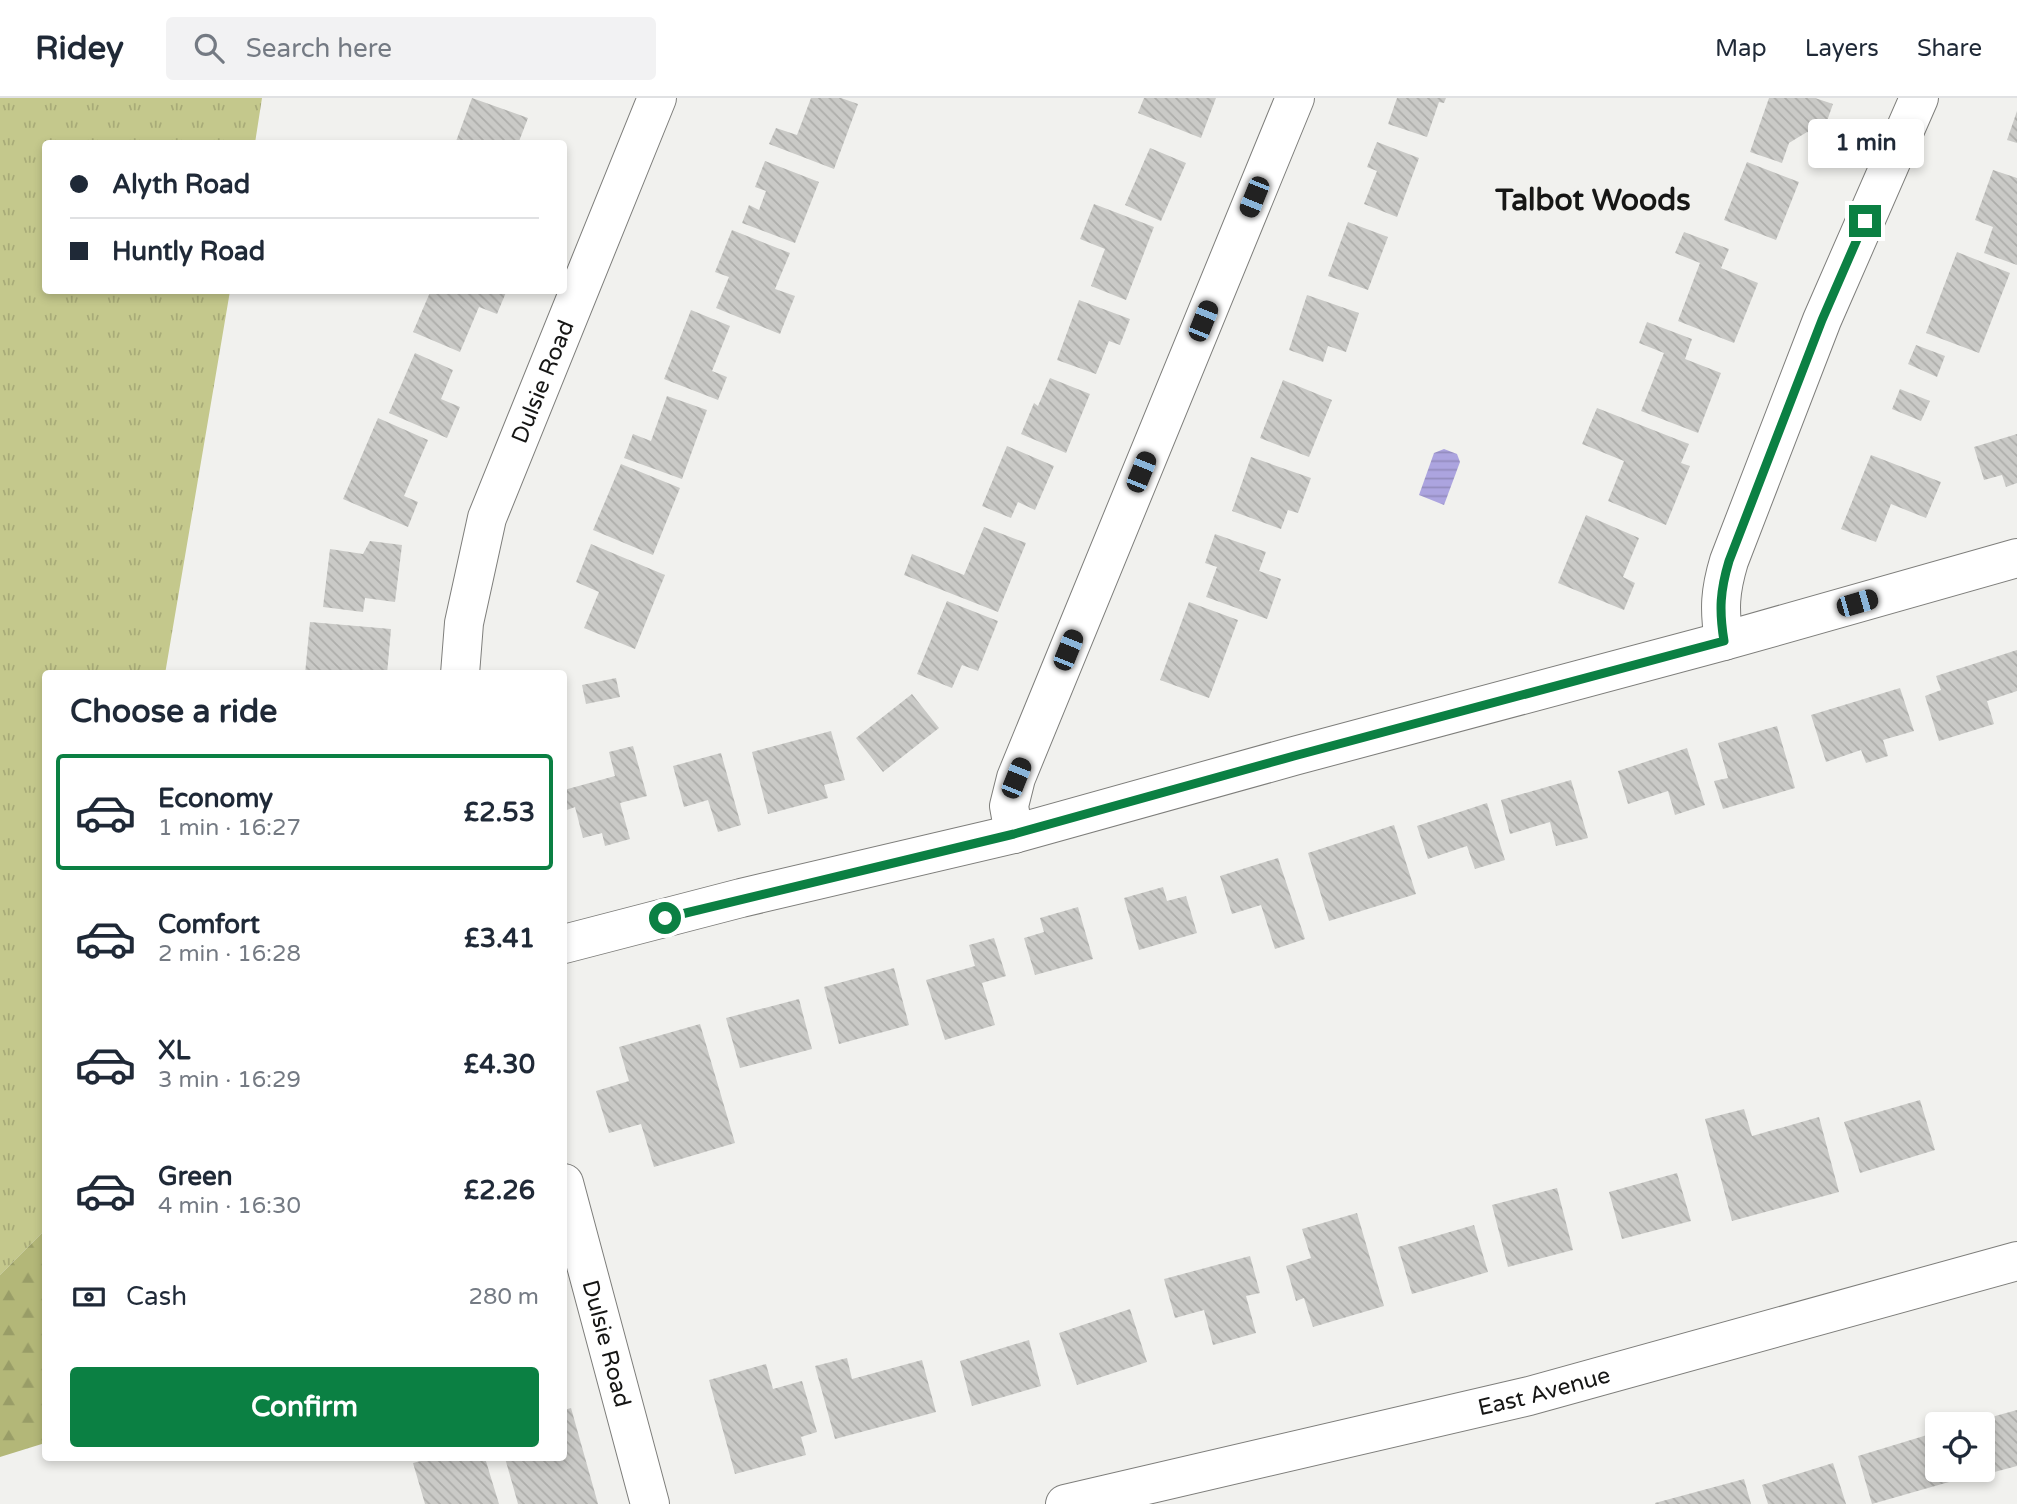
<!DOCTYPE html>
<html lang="en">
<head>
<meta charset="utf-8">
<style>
	:root { --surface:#fff; --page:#f2f2f3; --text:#1f2937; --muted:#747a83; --line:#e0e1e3; --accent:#0b8043 }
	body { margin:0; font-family:"Varela Round",sans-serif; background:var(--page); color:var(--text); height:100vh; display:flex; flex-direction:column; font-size:26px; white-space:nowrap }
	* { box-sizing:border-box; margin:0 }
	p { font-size:23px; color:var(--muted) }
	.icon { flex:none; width:38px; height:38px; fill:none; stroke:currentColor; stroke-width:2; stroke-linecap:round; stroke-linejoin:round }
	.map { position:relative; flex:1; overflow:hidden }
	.drawer { position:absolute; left:42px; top:572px; width:525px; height:791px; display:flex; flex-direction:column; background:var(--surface); border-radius:7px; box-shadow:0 4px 10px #0003 }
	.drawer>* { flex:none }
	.top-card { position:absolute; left:42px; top:42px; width:525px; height:154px; border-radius:7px; box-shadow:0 4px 10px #0003; display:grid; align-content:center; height:154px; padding:0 28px; background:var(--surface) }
	.controls { position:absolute; left:1925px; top:1314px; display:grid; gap:14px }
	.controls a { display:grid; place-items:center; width:70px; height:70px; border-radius:7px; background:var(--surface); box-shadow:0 4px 10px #0003; font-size:35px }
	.end { position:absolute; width:32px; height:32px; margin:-16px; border:9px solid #0b8043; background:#fff; box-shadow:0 0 0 4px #fff }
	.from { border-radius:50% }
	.bubble { position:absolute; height:49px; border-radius:7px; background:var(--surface); box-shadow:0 4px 10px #0003; font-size:23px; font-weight:800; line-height:49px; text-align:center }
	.car { position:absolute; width:21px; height:42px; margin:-21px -10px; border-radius:9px; box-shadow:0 0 5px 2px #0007; background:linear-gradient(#222 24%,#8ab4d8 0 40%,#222 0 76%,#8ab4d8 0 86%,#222 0) }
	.top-card b { display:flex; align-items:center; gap:24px; height:66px; font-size:26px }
	.top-card b+b { border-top:2px solid var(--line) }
	.top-card i { width:18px; height:18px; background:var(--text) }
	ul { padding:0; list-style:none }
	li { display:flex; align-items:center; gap:21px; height:116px; margin:0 14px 10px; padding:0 14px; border:4px solid transparent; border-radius:7px }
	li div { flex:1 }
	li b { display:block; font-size:26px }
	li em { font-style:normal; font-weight:800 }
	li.current { border-color:var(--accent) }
	li>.icon { width:63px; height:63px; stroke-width:1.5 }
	h2 { padding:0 28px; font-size:32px; line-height:84px }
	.pay { display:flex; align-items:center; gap:18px; height:77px; padding:0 28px; font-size:26px }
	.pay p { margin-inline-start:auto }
	.button { display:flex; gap:14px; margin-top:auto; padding:14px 28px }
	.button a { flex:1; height:80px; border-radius:7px; background:var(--accent); color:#fff; font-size:28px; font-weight:800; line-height:80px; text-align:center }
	header { display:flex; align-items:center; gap:42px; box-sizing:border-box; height:98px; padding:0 35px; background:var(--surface); border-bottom:2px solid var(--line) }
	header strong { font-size:33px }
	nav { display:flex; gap:38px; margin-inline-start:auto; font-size:24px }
	.search { width:490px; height:63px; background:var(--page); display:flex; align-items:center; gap:18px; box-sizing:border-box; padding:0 24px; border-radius:7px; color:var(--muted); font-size:26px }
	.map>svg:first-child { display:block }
	.grass { fill:url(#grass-tufts) }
	.forest { fill:url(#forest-firs) }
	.water { fill:url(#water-rules) }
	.building { fill:url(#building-back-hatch) }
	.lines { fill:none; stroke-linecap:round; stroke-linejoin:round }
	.minor-casing { stroke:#7e7e7b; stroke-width:40 }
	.minor { stroke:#fff; stroke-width:38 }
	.route { stroke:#0b8043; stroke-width:9 }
	.labels { text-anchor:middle; stroke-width:6; stroke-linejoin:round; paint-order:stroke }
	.street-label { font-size:23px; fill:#161615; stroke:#f1f1ee }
	.district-label { font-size:30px; font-weight:bold; fill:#161615; stroke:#f1f1ee }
</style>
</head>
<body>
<header>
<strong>Ridey</strong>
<div class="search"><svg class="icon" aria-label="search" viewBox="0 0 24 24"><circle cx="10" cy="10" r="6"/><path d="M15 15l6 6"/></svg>Search here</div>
<nav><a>Map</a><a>Layers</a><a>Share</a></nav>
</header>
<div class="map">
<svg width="2017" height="1406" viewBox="0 0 2017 1406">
	<defs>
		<pattern id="grass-tufts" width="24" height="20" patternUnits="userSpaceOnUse" patternTransform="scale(1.75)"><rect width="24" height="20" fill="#c4c88c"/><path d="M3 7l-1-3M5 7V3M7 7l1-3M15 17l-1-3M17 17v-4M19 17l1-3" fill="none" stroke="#a8ab78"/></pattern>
		<pattern id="forest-firs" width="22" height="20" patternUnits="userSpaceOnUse" patternTransform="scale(1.75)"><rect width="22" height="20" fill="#b3b778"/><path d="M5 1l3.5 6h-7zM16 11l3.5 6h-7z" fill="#999d67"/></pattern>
		<pattern id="water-rules" width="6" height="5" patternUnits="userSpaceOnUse" patternTransform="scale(1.75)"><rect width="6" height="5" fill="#aca4df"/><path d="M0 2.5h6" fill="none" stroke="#938cbe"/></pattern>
		<pattern id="building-back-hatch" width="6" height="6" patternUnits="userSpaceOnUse" patternTransform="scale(1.75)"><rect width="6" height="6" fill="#cacac7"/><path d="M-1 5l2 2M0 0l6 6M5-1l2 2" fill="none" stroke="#adadaa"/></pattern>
	</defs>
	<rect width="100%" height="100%" fill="#f1f1ee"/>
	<path class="grass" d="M0,0H262L255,45L46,46V192L230,193L165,576H46L45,1132L0,1177Z"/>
	<path class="forest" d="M45,1132V1345L0,1359V1177Z"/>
	<path class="water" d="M1444,351L1457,356L1460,364L1444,407L1419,397L1434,355Z"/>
	<path class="building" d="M472,0L528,20L518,46H455Z
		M811,0H841L858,6L834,71L769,46L776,30L797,37Z
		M1144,0H1216L1201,40L1138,15Z
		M1397,0H1446L1444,5L1439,4L1427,39L1388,26Z
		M1769,0H1815L1833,6L1821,40L1807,34L1789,45L1782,65L1750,54Z
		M2017,13V45L2007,42Z
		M1377,44L1419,60L1397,119L1364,106L1377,73L1367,69Z
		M1150,50L1186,65L1161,123L1125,107Z
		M765,63L819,84L795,145L742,125L749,107L759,112L766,93L755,89Z
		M1747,64L1799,84L1776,142L1724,122Z
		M1993,72L2017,80V167L1984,155L1993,129L1975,122Z
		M1094,106L1154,129L1126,202L1091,188L1105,151L1080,141Z
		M1348,124L1388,139L1368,192L1328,178Z
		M732,132L790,155L775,191L795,198L780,236L716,210L729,179L715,174Z
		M1684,134L1729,151L1721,170L1758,185L1734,245L1678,223L1700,165L1675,155Z
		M1957,154L2010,175L1979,255L1926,235Z
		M431,192H507L497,216L479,209L460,254L413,234Z
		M1307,197L1359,215L1346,254L1328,248L1323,264L1289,252Z
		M1079,202L1130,221L1120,247L1109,243L1096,276L1057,262Z
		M691,212L730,228L712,273L727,279L718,302L664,281Z
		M1647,224L1692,241L1685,261L1721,275L1698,335L1641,313L1664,255L1639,245Z
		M1916,247L1945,258L1937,279L1908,266Z
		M415,255L453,272L441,301L460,309L447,340L389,315Z
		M1050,280L1090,296L1066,355L1021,336L1034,305L1038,308Z
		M1283,282L1332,302L1309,359L1260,340Z
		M1900,291L1930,303L1921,323L1892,311Z
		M667,298L707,312L682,381L624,360L633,336L651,343Z
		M1597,310L1689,346L1681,365L1690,368L1666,427L1608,403L1624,363L1582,346Z
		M378,320L428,342L404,398L418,404L408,429L343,401Z
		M2017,336V385L2006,389L2002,377L1984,382L1974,349Z
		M1007,348L1054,368L1035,412L1018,404L1011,420L982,408Z
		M1871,357L1941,384L1926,420L1891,406L1876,444L1841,431Z
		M1251,359L1311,380L1298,415L1288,412L1281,431L1232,413Z
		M621,366L680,390L653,457L593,432Z
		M1586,417L1639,440L1623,479L1635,485L1624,512L1558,485Z
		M984,429L1026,445L998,514L904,477L912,456L964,477Z
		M1215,436L1266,454L1259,473L1281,481L1267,521L1206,499L1217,469L1205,465Z
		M370,443L402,447L395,504L365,500L363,514L323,509L330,451L363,456Z
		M591,446L665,477L635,551L584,530L599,494L576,484Z
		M947,503L998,523L978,573L962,567L952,590L917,576Z
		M1189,504L1238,522L1209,600L1160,582Z
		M310,524L391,531L387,576L342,573L341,576H305Z
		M2017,552V593L1987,603L1994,626L1939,643L1925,598L1941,592L1936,578Z
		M616,580L620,599L586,606L582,587Z
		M1900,590L1914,633L1883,642L1888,658L1866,665L1861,652L1826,664L1811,617Z
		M912,596L939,630L883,674L856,640Z
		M1777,628L1795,690L1723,711L1714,683L1728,680L1718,645Z
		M831,633L845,682L824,687L828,700L768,716L752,654Z
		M633,648L647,698L620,705L630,741L605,748L602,735L583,740L575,709L564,713V692L615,678L609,654Z
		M1687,650L1705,707L1675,717L1668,693L1628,706L1618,673Z
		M721,655L741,727L718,734L708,702L684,709L673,668Z
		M1571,682L1588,740L1556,748L1550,724L1510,736L1501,702Z
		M1487,705L1505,762L1475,771L1467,748L1428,761L1417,728Z
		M1394,727L1416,796L1329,823L1308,755Z
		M1278,760L1305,841L1275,851L1261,807L1232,816L1220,778Z
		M1163,789L1167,803L1186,798L1197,835L1139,852L1124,800Z
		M1078,809L1093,861L1035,877L1024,840L1044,834L1040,820Z
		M994,840L1006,878L982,885L995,927L945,942L926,882L975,868L969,847Z
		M894,870L909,927L839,946L824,889Z
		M799,901L812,951L740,970L726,920Z
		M700,926L735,1045L654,1069L641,1026L609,1035L596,993L629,983L619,949Z
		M1920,1002L1935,1052L1860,1075L1844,1024Z
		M1744,1011L1752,1038L1819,1019L1839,1094L1732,1123L1705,1021Z
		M1677,1075L1691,1123L1622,1141L1609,1094Z
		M1557,1090L1573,1152L1508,1169L1492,1107Z
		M1357,1115L1384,1208L1313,1229L1304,1200L1296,1203L1286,1168L1311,1160L1302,1131Z
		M1474,1127L1488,1174L1412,1196L1398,1149Z
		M1250,1158L1260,1195L1246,1198L1256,1235L1213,1247L1204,1212L1175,1220L1164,1181Z
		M1130,1211L1147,1264L1077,1287L1059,1235Z
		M1029,1242L1041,1288L972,1308L960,1263Z
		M847,1260L852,1281L922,1262L936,1314L835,1341L815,1268Z
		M766,1266L773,1291L802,1283L817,1334L801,1339L806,1357L735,1376L709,1282Z
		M571,1310L598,1406H518L505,1360H564V1312Z
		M2017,1312V1368L1972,1380L1970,1372H1983V1326H1966Z
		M1937,1334V1372H1960L1963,1380L1872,1406L1858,1358Z
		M432,1360H485L499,1406H425L413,1365Z
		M1833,1365L1846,1406H1768L1762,1387Z
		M1744,1381L1751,1406H1655V1405Z"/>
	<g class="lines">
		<defs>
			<g id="minor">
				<path d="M1724,543C1719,511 1720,493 1729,463L1822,222L1919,0"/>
				<path id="s1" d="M460,576L464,525L487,420L657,0"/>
				<path d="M1014,736L1009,708L1016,680L1295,0"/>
				<path d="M564,846L741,800L1014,736L1294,658L1724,543L2017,460"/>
				<path id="s2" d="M564,1085L650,1406"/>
				<path id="s3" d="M1065,1406L1529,1298L2017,1163"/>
			</g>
		</defs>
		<use href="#minor" class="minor-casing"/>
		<use href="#minor" class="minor"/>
	</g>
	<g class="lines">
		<path class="route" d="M665,820L1014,736L1294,658L1724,543C1719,512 1720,493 1729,463L1822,222L1865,123"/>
	</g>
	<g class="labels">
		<g class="street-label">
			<text dy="8" stroke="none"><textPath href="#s1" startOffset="306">Dulsie Road</textPath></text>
			<text dy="8" stroke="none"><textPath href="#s2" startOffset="166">Dulsie Road</textPath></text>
			<text dy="8" stroke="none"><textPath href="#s3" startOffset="492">East Avenue</textPath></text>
		</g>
		<g class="district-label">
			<text x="1593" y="112">Talbot Woods</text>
		</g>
	</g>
</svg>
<div class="controls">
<a><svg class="icon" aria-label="locate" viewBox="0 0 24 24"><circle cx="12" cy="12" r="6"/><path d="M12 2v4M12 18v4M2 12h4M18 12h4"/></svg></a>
</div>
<i class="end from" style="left:665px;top:820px"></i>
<i class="end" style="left:1865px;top:123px"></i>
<div class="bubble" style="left:1808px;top:21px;width:116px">1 min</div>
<i class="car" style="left:1254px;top:99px;rotate:202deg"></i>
<i class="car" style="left:1203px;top:223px;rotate:22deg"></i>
<i class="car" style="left:1141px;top:374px;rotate:22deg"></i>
<i class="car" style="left:1857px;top:505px;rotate:74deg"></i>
<i class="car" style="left:1068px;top:552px;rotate:22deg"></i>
<i class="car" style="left:1016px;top:680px;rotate:22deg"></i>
<div class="top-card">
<b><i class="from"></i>Alyth Road</b>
<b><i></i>Huntly Road</b>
</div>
<section class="drawer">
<h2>Choose a ride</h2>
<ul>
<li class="current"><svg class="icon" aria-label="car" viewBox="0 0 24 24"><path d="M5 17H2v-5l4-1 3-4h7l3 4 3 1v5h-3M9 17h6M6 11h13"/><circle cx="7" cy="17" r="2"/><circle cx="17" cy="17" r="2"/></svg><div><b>Economy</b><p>1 min · 16:27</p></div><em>£2.53</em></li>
<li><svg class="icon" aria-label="car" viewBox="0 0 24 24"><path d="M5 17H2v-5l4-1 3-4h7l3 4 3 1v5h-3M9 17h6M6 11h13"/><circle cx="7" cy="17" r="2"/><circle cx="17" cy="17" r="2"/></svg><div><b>Comfort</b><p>2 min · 16:28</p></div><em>£3.41</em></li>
<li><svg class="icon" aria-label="car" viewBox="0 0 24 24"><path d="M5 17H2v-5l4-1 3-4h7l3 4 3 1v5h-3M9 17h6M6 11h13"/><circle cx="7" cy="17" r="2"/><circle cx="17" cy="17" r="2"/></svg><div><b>XL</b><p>3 min · 16:29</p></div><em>£4.30</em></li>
<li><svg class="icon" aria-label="car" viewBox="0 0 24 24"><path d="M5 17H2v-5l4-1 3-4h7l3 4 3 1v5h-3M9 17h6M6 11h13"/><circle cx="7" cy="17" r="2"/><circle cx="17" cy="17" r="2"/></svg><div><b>Green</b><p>4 min · 16:30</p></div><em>£2.26</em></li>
</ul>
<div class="pay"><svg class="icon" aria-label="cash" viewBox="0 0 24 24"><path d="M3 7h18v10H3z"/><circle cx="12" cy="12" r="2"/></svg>Cash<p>280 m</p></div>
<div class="button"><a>Confirm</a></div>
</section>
</div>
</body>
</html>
